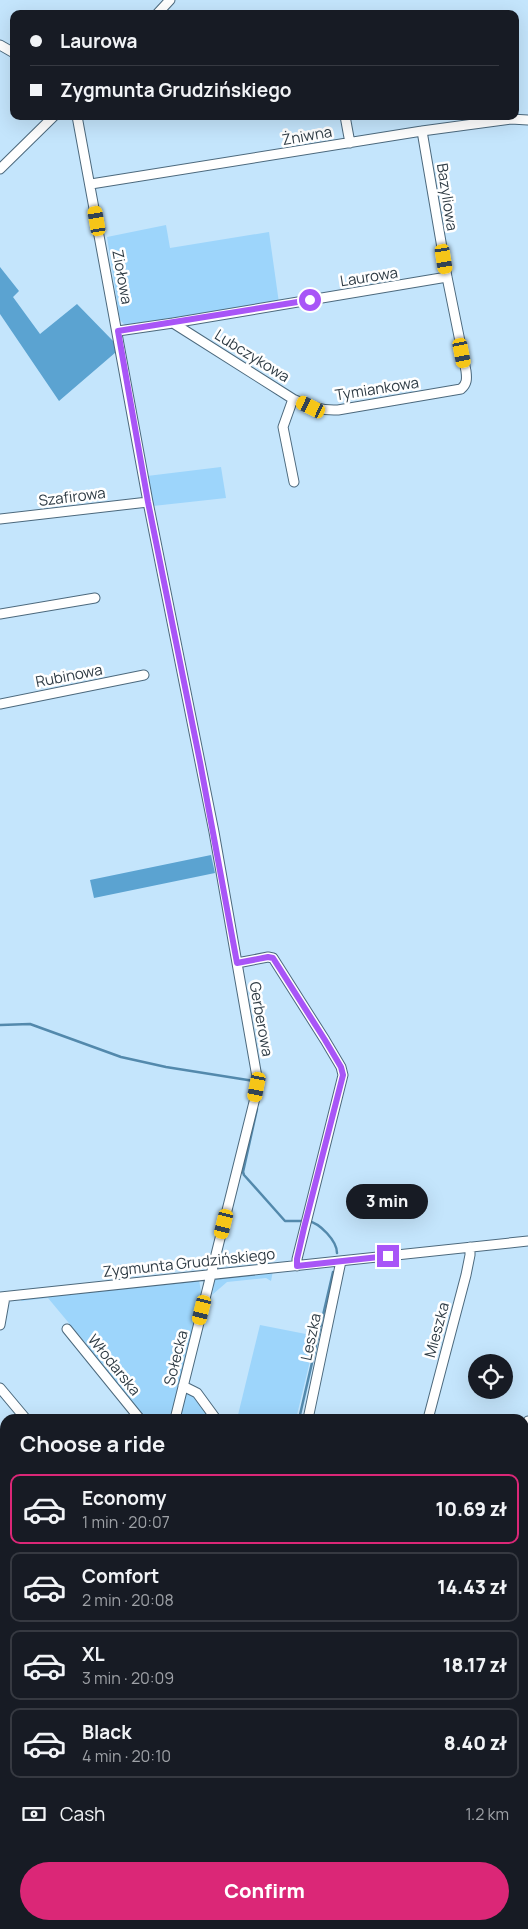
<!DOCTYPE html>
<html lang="en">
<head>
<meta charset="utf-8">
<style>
	:root { --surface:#171b24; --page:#242831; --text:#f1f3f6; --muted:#9ea1a6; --line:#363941; --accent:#db2777 }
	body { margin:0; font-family:Manrope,sans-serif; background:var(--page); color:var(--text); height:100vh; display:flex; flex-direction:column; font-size:19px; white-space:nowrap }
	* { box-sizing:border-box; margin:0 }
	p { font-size:16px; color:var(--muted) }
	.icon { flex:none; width:28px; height:28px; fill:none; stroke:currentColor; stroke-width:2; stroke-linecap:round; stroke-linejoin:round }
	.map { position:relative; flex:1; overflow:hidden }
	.panel { position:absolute; left:0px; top:1414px; width:529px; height:516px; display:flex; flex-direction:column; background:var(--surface); border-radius:15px 15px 0 0; box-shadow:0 5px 20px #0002 }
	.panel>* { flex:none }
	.top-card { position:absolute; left:10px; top:10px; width:509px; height:110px; border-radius:10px; box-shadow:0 5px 20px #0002; display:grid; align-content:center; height:110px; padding:0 20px; background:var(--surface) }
	.fabs { position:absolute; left:468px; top:1354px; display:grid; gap:10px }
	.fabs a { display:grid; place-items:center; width:45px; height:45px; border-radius:50%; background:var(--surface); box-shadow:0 5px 20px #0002; font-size:25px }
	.end { position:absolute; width:22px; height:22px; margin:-11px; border:6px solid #a855f7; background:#fff; box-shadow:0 0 0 2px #fff }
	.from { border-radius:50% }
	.bubble { position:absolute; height:35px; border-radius:18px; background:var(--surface); box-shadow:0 5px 20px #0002; font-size:16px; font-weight:800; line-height:35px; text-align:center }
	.car { position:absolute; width:15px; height:30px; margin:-15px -8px; border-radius:6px; box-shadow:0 0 4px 1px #0007; background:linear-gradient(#f5c518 24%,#345 0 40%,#f5c518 0 76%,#345 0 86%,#f5c518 0) }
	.top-card b { display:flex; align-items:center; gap:18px; height:48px; font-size:19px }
	.top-card b+b { border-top:1px solid var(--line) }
	.top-card i { width:12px; height:12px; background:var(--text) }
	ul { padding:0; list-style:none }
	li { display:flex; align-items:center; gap:15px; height:70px; margin:0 10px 8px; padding:0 10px; border:2px solid var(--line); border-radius:10px }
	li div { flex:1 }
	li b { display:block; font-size:19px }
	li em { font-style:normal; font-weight:800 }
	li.active { border-color:var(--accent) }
	li>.icon { width:45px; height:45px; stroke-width:1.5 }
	h2 { padding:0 20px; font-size:22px; line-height:60px }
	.pay { display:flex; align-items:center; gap:12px; height:55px; padding:0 20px; font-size:19px }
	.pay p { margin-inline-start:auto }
	.primary-button { display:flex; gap:10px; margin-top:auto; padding:10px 20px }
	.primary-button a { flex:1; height:58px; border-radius:30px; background:var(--accent); color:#fff; font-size:20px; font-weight:800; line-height:58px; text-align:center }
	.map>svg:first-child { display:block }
	.green { fill:#9dd5fb }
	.forest { fill:#5ba3d1 }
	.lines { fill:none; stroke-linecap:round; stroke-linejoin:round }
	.stream { stroke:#5389ac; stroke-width:2.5 }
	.minor-casing { stroke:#4c697d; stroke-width:11 }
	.minor { stroke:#fff; stroke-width:9 }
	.route { stroke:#a855f7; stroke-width:6 }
	.labels { text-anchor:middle; stroke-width:5; stroke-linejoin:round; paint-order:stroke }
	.street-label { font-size:15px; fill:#2f3c45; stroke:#fff }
</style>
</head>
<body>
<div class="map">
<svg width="528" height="1929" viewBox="0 0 528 1929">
	<rect width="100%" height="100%" fill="#c4e5fc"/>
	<path class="green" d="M166,225L170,248L269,232L279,303L133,326L125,325L120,320L107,237Z
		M221,467L226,498L153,506L147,476Z
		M274,1266L271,1281L266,1278L227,1282L212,1295L215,1279L218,1274Z
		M199,1280L202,1297L172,1419H143L97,1365L88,1346L48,1298L21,1301L24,1294Z
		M260,1325L316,1336L296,1419H237Z
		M184,1388L195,1394L213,1419H177Z"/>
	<path class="forest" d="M0,267L19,291L13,297L40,334L77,304L114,342L116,352L59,401L0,314Z
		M211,855L215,873L94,898L90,880Z"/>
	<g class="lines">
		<path class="stream" d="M0,1025L30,1024L121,1057L166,1067L254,1081
			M259,1098L261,1083
			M257,1109L243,1172L244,1175L285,1221H301
			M308,1221C320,1223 337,1241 337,1253
			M299,1419L333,1272
			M146,1929L147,1925"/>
		<defs>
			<path id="minor" d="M157,14L170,0
				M0,45L14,53
				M77,116L148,502L214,832L257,1077L255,1098L175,1419
				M345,116L350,143
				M0,169L54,116
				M91,184L422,131L511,119L528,120
				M173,323L293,399L283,427L294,482
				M118,331L173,323L447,277
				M293,399C309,406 321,411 338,410L461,389C467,384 467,379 466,371L447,277L422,131
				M0,519L148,502
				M0,614L95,598
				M0,704L144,675
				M237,963L268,957L273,958L325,1040L341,1067L343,1075L297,1259V1266
				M0,1297L528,1241
				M0,1325L5,1297
				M67,1329L140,1419
				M183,1386L197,1393L216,1419
				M0,1388L26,1419
				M308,1419L341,1261
				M428,1419L466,1275L470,1255V1247
				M524,1436L528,1421
				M524,1572L528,1573
				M0,1582L5,1584
				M0,1699L5,1681
				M0,1731L5,1732
				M524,1844L528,1841
				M524,1881L528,1885
				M47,1929L48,1925
				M178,1929L179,1925
				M387,1929L388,1925
				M430,1929L435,1925"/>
		</defs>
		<use href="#minor" class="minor-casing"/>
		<use href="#minor" class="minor"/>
	</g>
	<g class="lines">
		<path class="route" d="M310,300L118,331L148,502L200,762L237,963L268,957L273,958L325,1040L341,1067L343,1075L304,1228L297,1259V1266L388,1256"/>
	</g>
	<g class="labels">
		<g class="street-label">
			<text transform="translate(307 136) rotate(-10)" y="5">Żniwna</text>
			<text transform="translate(447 197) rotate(81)" y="5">Bazyliowa</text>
			<text transform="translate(122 277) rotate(80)" y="5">Ziołowa</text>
			<text transform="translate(369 277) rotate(-9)" y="5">Laurowa</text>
			<text transform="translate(252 356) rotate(32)" y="5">Lubczykowa</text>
			<text transform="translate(377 389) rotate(-9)" y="5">Tymiankowa</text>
			<text transform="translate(72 497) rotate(-7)" y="5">Szafirowa</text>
			<text transform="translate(69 676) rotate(-11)" y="5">Rubinowa</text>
			<text transform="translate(261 1019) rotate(80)" y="5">Gerberowa</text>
			<text transform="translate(189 1263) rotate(-6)" y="5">Zygmunta Grudzińskiego</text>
			<text transform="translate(437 1330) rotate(-75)" y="5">Mieszka</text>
			<text transform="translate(311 1337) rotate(-78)" y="5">Leszka</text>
			<text transform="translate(176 1358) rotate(-76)" y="5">Sołecka</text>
			<text transform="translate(114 1365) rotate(51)" y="5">Włodarska</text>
		</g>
	</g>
</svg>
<div class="fabs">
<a><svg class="icon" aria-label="locate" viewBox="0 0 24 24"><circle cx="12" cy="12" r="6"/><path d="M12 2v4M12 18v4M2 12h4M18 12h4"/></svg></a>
</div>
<i class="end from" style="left:310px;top:300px"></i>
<i class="end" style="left:388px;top:1256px"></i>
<div class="bubble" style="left:346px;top:1184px;width:82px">3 min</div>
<i class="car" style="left:97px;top:221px;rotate:350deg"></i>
<i class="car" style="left:444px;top:259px;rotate:171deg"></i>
<i class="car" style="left:462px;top:353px;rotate:169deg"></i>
<i class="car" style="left:311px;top:407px;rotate:296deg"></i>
<i class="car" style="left:257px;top:1087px;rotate:191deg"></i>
<i class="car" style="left:224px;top:1224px;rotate:194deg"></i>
<i class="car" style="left:202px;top:1310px;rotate:194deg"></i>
<div class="top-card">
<b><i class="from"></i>Laurowa</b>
<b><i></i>Zygmunta Grudzińskiego</b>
</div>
<section class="panel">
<h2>Choose a ride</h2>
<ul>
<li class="active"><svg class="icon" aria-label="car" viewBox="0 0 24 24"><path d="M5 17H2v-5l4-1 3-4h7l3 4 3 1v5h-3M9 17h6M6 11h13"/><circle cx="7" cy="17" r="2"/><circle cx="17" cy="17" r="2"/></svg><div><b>Economy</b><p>1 min · 20:07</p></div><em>10.69 zł</em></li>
<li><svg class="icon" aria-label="car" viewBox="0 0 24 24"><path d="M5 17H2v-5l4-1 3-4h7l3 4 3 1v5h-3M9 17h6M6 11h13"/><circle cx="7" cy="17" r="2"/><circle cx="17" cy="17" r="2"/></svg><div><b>Comfort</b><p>2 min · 20:08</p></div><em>14.43 zł</em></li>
<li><svg class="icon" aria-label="car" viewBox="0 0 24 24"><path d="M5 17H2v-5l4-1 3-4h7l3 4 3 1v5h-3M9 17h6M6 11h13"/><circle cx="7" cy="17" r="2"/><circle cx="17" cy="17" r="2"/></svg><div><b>XL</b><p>3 min · 20:09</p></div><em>18.17 zł</em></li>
<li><svg class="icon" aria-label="car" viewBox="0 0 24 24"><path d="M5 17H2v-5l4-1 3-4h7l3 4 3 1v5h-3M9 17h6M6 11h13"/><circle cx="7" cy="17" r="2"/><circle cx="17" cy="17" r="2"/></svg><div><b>Black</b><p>4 min · 20:10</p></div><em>8.40 zł</em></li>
</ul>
<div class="pay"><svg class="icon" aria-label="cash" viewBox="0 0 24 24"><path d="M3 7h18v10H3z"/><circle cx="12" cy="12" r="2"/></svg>Cash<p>1.2 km</p></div>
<div class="primary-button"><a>Confirm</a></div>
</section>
</div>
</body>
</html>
